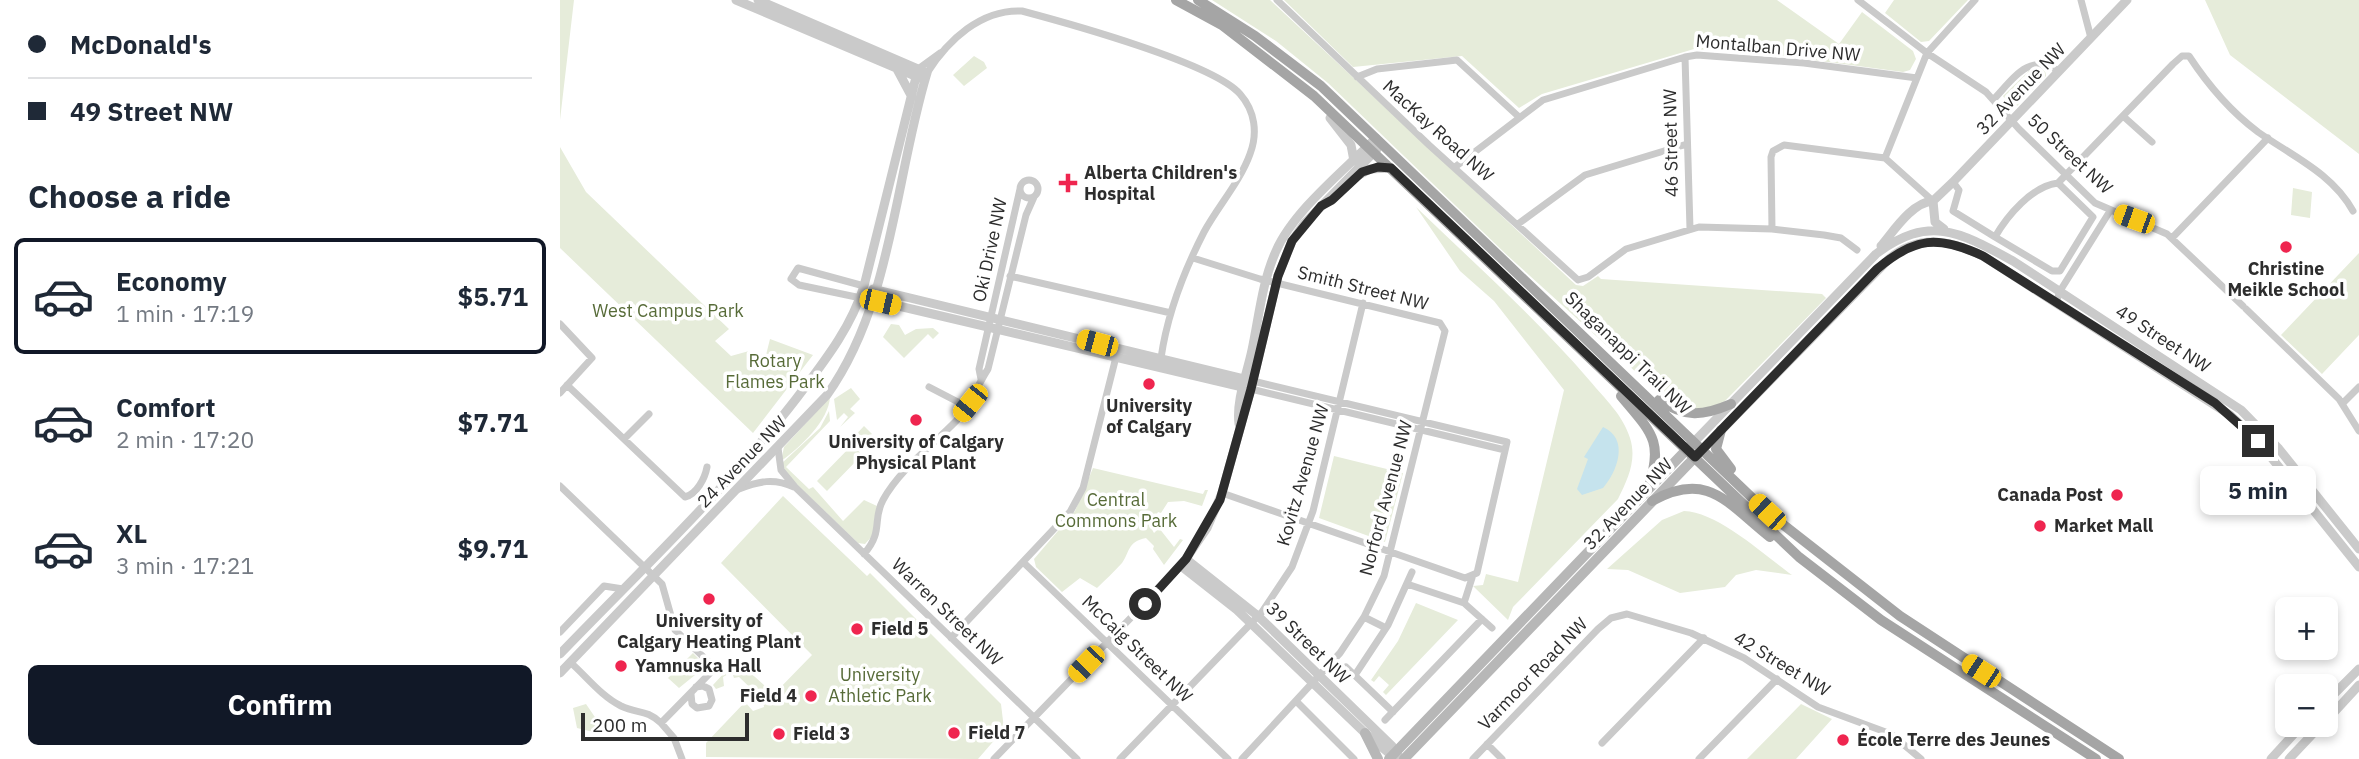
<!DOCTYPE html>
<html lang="en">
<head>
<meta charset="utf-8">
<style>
	:root { --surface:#fff; --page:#f2f2f3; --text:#1f2937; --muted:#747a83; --line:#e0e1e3; --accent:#111827 }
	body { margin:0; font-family:"IBM Plex Sans",sans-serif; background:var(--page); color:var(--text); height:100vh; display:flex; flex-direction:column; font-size:26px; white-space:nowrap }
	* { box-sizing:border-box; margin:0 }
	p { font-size:23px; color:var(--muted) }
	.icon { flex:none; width:38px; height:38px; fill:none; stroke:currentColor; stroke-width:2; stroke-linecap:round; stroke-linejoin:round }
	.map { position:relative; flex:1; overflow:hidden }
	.sheet { display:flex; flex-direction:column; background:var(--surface); width:560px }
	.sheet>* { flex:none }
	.top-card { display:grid; align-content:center; height:154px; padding:0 28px; background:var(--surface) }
	.controls { position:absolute; left:1715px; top:597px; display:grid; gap:14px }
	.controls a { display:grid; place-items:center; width:63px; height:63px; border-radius:10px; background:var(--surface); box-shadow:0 4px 10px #0003; font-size:35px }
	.scale { position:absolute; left:21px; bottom:18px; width:168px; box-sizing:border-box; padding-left:7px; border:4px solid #2d2d2d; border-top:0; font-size:19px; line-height:24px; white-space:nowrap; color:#2d2d2d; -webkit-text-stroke:5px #fff; paint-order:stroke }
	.end { position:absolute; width:32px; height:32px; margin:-16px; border:9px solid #2d2d2d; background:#fff; box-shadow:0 0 0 4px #fff }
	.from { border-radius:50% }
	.bubble { position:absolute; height:49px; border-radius:10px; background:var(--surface); box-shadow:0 4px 10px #0003; font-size:23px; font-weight:700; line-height:49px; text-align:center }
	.car { position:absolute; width:21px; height:42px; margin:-21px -10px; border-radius:9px; box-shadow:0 0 5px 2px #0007; background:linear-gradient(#f5c518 24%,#345 0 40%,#f5c518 0 76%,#345 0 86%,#f5c518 0) }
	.top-card b { display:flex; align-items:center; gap:24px; height:66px; font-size:26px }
	.top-card b+b { border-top:2px solid var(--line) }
	.top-card i { width:18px; height:18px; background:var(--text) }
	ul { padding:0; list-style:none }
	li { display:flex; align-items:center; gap:21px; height:116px; margin:0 14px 10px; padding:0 14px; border:4px solid transparent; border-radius:10px }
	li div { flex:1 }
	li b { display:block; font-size:26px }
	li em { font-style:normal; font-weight:700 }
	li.active { border-color:var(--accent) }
	li>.icon { width:63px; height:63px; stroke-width:1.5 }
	h2 { padding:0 28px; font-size:32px; line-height:84px }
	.button { display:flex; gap:14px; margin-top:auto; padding:14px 28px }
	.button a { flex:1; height:80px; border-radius:10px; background:var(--accent); color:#fff; font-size:28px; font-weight:700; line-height:80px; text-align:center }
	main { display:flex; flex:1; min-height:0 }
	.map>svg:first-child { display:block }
	.green { fill:#e6ecda }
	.water { fill:#c5e3ed }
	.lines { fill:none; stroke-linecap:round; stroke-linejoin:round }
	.minor { stroke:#cacaca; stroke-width:7 }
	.tertiary { stroke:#cacaca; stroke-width:9 }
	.secondary { stroke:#b7b7b7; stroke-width:10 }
	.primary { stroke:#a5a5a5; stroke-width:10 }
	.route { stroke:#2d2d2d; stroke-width:9 }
	.poi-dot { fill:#ef254f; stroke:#fff; stroke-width:2.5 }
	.labels { text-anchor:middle; stroke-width:7; stroke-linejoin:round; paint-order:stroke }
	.street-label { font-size:18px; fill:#2d2d2d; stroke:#fff }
	.poi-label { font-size:18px; font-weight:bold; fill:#2d2d2d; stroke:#fff; text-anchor:start }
	.park-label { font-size:18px; fill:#576b38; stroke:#fff }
</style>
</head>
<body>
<main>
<section class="sheet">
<div class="top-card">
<b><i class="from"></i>McDonald's</b>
<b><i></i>49 Street NW</b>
</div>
<h2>Choose a ride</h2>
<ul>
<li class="active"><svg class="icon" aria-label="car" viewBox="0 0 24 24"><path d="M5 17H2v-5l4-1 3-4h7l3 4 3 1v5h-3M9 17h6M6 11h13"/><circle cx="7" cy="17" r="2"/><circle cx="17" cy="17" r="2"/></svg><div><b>Economy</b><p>1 min · 17:19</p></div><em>$5.71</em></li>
<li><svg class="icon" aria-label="car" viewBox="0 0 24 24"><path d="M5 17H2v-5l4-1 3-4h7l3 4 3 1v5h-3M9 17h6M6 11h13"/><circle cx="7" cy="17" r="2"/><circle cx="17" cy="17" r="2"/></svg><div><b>Comfort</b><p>2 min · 17:20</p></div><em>$7.71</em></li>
<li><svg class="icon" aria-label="car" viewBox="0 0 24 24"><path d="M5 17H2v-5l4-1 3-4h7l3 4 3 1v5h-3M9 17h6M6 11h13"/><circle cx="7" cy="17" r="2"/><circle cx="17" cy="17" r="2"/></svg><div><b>XL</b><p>3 min · 17:21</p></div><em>$9.71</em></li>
</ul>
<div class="button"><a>Confirm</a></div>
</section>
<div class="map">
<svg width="1799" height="759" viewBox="0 0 1799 759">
	<rect width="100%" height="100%" fill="#fff"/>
	<path class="green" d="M0,0H14L0,120Z
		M652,0H710L1016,285L1023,286L1038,276L1041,279L1262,294L1266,298L1165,401L1147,411L1116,406L1099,393L948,256L768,83L716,41Z
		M724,0H1217L1279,44L1302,12L1353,51L1356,59L1350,70L1343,72L1223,56L1134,49L982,94L959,108L902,56L793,67Z
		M1334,0H1408L1369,41L1361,42L1325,13Z
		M1645,0H1799V154L1670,55Z
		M414,56L424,62L427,68L404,86L393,75Z
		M1472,68H1485L1486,76L1457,106L1450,107L1443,96Z
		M0,147L26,192L169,329L155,341L171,356L189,351L206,355L210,339L253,355L193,433L0,248Z
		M1733,188L1752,192L1750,218L1731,215Z
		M856,207C915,264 977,319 1030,381C1045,399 1063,415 1070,438C1077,460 1068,479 1058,499L953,607L948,620L913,586L923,585L926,574L958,582L1004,390L934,301L900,271Z
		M1799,253V335L1762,374L1721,335Z
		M331,324L339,325L345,335L356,329L373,328L379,333L373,339L368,334L344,358L323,337Z
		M291,388L300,399L290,409L295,413L280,427L288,417L284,413L277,420L274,399Z
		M270,397C269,420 240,448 221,461L224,447Z
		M269,411L270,421L226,467L249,489L253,487L283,521L304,500L317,506L314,534L305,544L298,543L225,473L222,463L260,428Z
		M304,426L312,434L297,449L302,455L267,491L257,481L293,444L290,441Z
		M774,456L843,473L825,542L759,518Z
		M533,468L643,494L645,490H648L642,506L624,501L608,502L601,513L598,512L590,526L594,533L599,528L614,547L620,539L623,540L604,565L593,549L594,546L586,538C567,542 570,552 562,563C554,572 545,580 537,588L520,578L502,592L476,567L474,559L515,511Z
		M223,496L307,576L310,573L441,704L444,729L418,759L146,757V743L185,702L193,711L204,707L203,700L179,677L174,678L172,672L163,677L164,686L156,689L153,685L176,660L214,694L252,655L161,563Z
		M1124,511C1158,512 1204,555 1232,575L1196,570L1176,575L1165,587L1120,593L1068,570L1047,569L1102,520Z
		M856,603L898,620L826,695L823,692L829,685L819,676L814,682L811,680L838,641Z
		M133,653L146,666L119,688L108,678Z
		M26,704L41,726V734L17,728L13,708Z
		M1241,704L1272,719L1236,759H1187Z"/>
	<path class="water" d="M1043,427C1070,439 1057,472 1043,488L1022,495L1017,489L1028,459L1024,457Z"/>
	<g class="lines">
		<path class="minor" d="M717,0L869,145L1018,280L1028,277L1066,249L1139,227L1212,229L1264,235L1281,238L1297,250
			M1298,0L1367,53L1426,92L1459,129L1535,203L1607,234L1683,306
			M1521,0L1531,38
			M1125,57L1130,229
			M358,69L380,53
			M367,73C388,40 421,9 462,11C507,23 653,63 680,94C695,111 698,133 690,154C680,182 658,206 644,232C624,271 607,316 601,358
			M797,77L817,69L897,60L959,117
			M1434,99C1453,79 1469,52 1499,71
			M1563,116L1592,142
			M1325,158L1367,53L1415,0
			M895,167L983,100L1125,57L1137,55L1244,63L1357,78
			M460 189a9 9 0 1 1 18 0a9 9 0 1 1-18 0Z
			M1393,182L1399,190L1393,211L1435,237C1447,216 1472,186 1498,183L1613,64L1622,56H1629C1648,85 1670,111 1698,132C1732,156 1772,173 1793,211
			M958,224L1025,175L1127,144
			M1212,229L1211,157L1213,151L1224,145L1325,158L1373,201
			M1435,237L1492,271H1500L1533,217L1498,183
			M1612,238L1708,138
			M633,258L700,279L880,323L885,331L824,576L804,617L780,653L682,759
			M450,276L611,313
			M301,298L239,285L231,279L238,268L304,286
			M1496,303L1500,291L1550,211
			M1686,309L1779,399L1799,431
			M0,324L32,358L0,393
			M421,379L419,369L460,189
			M7,385L125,497C137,494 145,478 147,467
			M369,387L398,402L410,403
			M691,389L945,450
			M1783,403L1799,387
			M64,439L89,414
			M218,448L221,470L235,487L517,759
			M0,486L102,584L115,630L155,668L101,723L114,738L122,759
			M179,489C199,481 214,478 234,487
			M662,493L905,578L917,573L947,442L693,381
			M304,554C324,531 312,520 323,500C340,469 373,445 397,420C411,404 417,386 428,369L466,215L474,197
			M463,562L668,759
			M847,584L904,603L932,628
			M904,603L912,578
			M804,617L826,628
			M0,632L44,586L63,589
			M391,638L510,512L523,488L557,353
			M10,662C27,677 41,696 61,706C78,714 86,709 101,723
			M786,667L833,712
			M795,675L828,625L852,572
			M131,694L132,704L137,708L149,706L152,700L149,689L143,686L136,687
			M737,702L794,759
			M825,720L922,619
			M1042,743L1144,638
			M927,744L942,759
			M434,759L621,566
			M560,759L702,612L732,567L753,511L803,303
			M913,759L1038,629L1051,618L1067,614L1131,633L1184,658L1258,707L1331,734L1361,759
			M1139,759L1217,679"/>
		<path class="tertiary" d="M176,0L360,78
			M337,69L352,97
			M770,118L791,145L794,161
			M817,149L744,224L732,241L718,276L691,389L662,493L647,528L621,566L677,610L805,733L836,759
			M797,176L810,169L831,168
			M1373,201L1375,222L1384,229
			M1321,246C1333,232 1352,202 1373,201L1393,182L1567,0
			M313,289L693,381
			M309,299L691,389
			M679,424C676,400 687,374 692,350C699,317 702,282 716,251C734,210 785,170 816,138
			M1135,441L1316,254C1369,214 1400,232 1453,261L1681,410L1719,449L1799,549
			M1142,450L1329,259C1359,234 1390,240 1423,256L1670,415L1698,441L1799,567
			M626,559L698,616L832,746L839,757
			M0,654C80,571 165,491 236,399C263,363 290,330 304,286L358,69
			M0,673L267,395C332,304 335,178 367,73L198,0
			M1766,702L1799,669
			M1766,721L1799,685
			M1711,759L1743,724
			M1729,759L1762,724"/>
		<path class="secondary" d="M805,733L818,759
			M829,759L1132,444
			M844,759L1140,452"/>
		<path class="primary" d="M616,0L662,25L754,96L1239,557L1321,620L1536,759
			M638,0L695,36L761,86L1207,512L1340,616L1559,759
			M1061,396C1092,433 1104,441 1088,489
			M1099,400C1125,418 1143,416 1171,404
			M1161,430L1156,449L1171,469
			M1092,501C1148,470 1167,503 1210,537"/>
	</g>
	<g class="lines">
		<path class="route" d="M585,604L626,559L660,500L691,389L718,276L732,241L761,206L772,200L802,172L818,167L831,168L1135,457L1317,269C1355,237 1378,235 1423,256L1655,403L1698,441"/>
	</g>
	<g class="poi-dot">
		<path d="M504.5 172.5h7v7h7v7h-7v7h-7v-7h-7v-7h7z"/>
		<circle cx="1726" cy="247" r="7"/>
		<circle cx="589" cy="384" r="7"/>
		<circle cx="356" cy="420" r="7"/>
		<circle cx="1557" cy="495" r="7"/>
		<circle cx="1480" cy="526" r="7"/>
		<circle cx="149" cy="599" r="7"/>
		<circle cx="297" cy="629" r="7"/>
		<circle cx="61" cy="666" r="7"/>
		<circle cx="251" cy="696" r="7"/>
		<circle cx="394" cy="733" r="7"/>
		<circle cx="219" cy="734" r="7"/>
		<circle cx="1283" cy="740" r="7"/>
	</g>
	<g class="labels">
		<g class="street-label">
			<text transform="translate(1218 48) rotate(5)" y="6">Montalban Drive NW</text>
			<text transform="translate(1461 89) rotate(-46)" y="6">32 Avenue NW</text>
			<text transform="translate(878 131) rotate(42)" y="6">MacKay Road NW</text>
			<text transform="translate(1111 143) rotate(-91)" y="6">46 Street NW</text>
			<text transform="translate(1510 154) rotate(43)" y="6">50 Street NW</text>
			<text transform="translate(430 250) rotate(-78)" y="6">Oki Drive NW</text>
			<text transform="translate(803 288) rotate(14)" y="6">Smith Street NW</text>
			<text transform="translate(1603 339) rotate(33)" y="6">49 Street NW</text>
			<text transform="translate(1068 353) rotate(44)" y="6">Shaganappi Trail NW</text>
			<text transform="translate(182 462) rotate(-46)" y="6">24 Avenue NW</text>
			<text transform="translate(743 475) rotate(-74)" y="6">Kovitz Avenue NW</text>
			<text transform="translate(826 498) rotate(-75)" y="6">Norford Avenue NW</text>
			<text transform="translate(1068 504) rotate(-46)" y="6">32 Avenue NW</text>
			<text transform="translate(387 612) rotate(44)" y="6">Warren Street NW</text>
			<text transform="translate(748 643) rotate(44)" y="6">39 Street NW</text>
			<text transform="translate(577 649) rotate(44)" y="6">McCaig Street NW</text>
			<text transform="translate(1222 664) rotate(31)" y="6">42 Street NW</text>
			<text transform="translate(973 674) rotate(-46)" y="6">Varmoor Road NW</text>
		</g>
		<g class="poi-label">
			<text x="524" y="179">Alberta Children's<tspan x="524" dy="21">Hospital</tspan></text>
			<text x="1726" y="275" text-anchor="middle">Christine<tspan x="1726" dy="21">Meikle School</tspan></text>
			<text x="589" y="412" text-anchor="middle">University<tspan x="589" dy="21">of Calgary</tspan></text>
			<text x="356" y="448" text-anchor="middle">University of Calgary<tspan x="356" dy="21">Physical Plant</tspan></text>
			<text x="1543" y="501" text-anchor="end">Canada Post</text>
			<text x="1494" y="532">Market Mall</text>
			<text x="149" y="627" text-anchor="middle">University of<tspan x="149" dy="21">Calgary Heating Plant</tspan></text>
			<text x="311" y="635">Field 5</text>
			<text x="75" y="672">Yamnuska Hall</text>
			<text x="237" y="702" text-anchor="end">Field 4</text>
			<text x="408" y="739">Field 7</text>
			<text x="233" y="740">Field 3</text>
			<text x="1297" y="746">École Terre des Jeunes</text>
		</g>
		<g class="park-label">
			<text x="108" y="317">West Campus Park</text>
			<text x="215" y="367">Rotary<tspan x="215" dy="21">Flames Park</tspan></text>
			<text x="556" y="506">Central<tspan x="556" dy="21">Commons Park</tspan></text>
			<text x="320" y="681">University<tspan x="320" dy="21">Athletic Park</tspan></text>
		</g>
	</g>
</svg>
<div class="controls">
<a>+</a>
<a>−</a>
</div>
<div class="scale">200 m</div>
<i class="end from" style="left:585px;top:604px"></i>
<i class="end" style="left:1698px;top:441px"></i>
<div class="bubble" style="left:1640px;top:466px;width:116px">5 min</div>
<i class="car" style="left:1574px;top:219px;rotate:290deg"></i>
<i class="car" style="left:320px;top:302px;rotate:103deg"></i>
<i class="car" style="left:537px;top:343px;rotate:285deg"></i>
<i class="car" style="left:410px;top:403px;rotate:219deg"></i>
<i class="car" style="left:1207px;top:512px;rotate:313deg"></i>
<i class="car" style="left:526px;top:664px;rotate:224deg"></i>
<i class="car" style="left:1421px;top:671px;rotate:303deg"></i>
</div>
</main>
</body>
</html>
